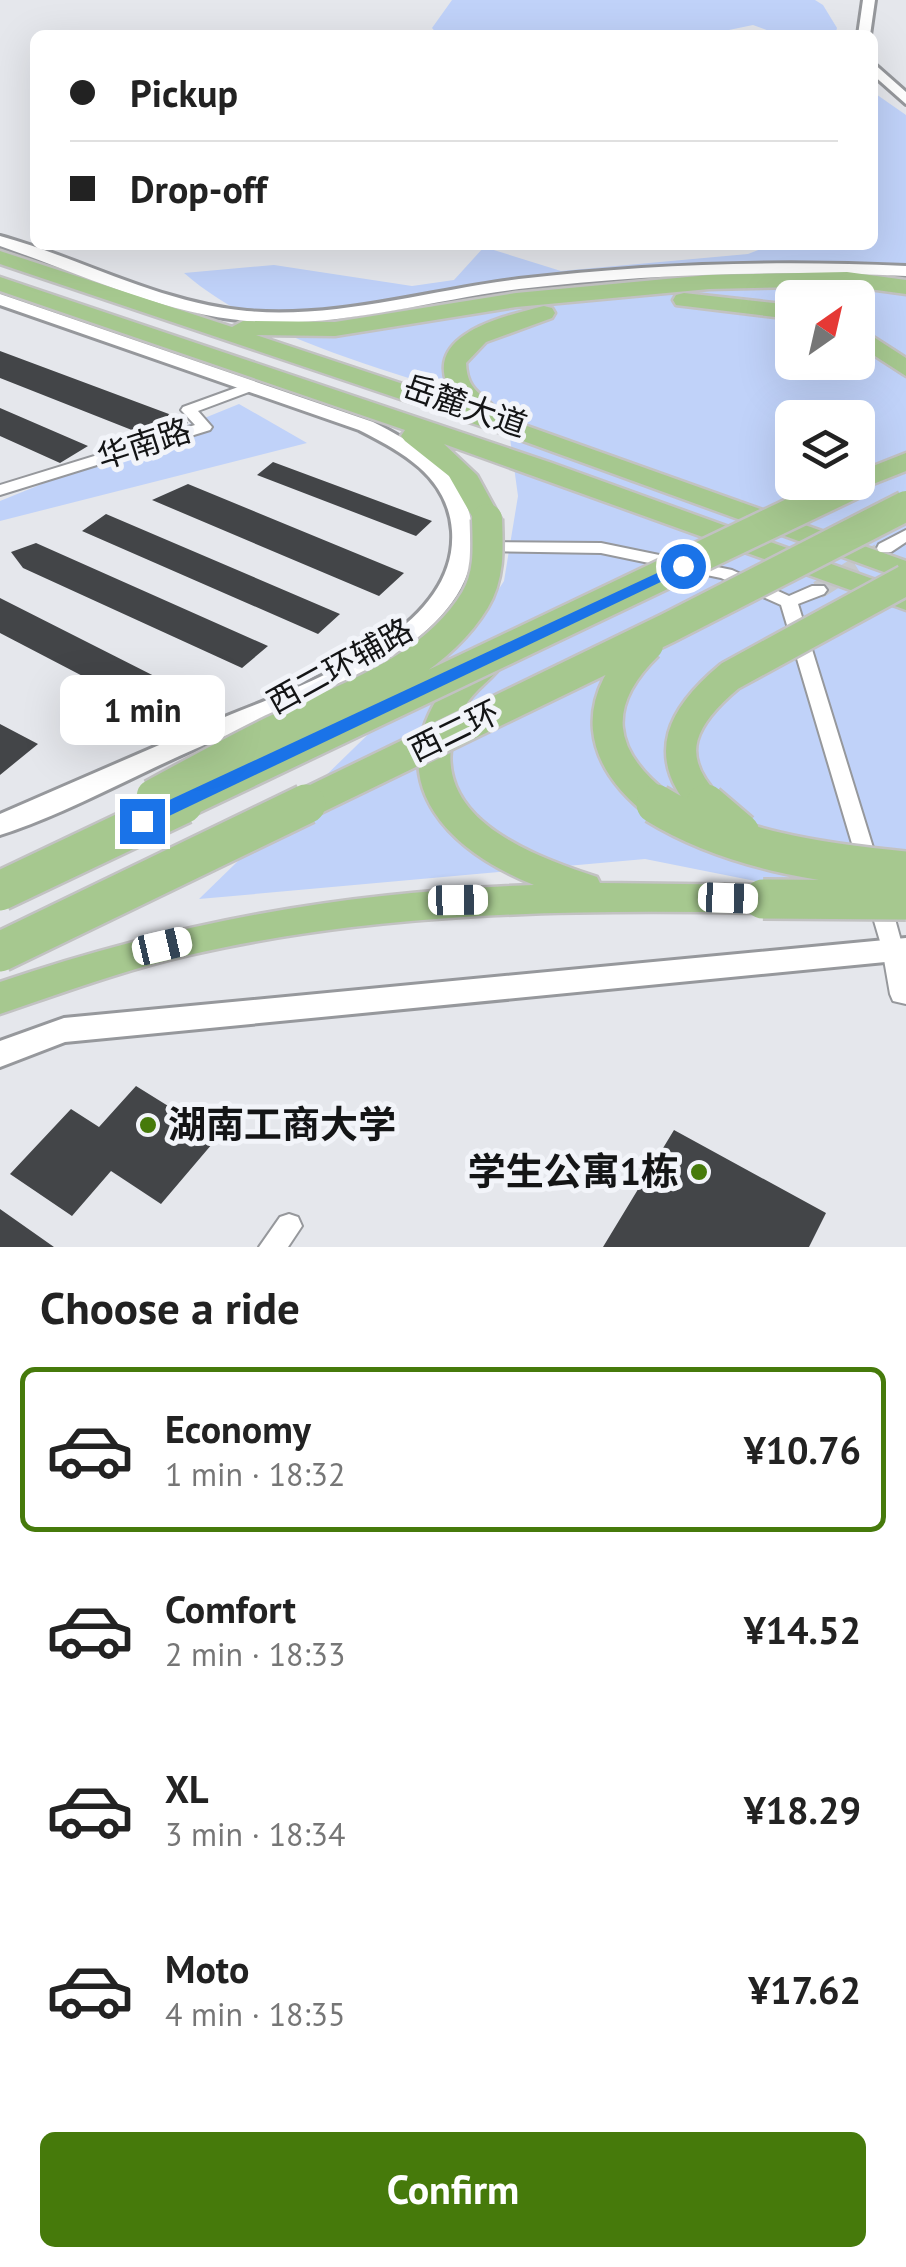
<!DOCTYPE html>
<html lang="en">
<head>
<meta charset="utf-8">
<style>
	:root { --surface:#fff; --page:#f6f6f6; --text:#222; --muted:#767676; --line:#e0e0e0; --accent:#467a0b }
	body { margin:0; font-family:"PT Sans","Noto Sans SC",sans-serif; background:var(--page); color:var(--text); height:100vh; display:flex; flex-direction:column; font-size:38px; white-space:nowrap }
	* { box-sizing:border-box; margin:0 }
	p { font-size:32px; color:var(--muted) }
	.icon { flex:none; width:55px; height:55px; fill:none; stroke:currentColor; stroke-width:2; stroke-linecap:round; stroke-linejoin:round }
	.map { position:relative; height:1247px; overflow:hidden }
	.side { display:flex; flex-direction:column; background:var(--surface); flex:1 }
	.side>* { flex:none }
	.banner { position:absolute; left:30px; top:30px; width:848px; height:220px; border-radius:15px; box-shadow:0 10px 40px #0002; display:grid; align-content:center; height:220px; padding:0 40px; background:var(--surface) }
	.needle { width:65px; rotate:34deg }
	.buttons { position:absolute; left:775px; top:280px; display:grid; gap:20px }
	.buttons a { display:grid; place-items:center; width:100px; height:100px; border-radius:15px; background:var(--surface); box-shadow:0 10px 40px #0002; font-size:50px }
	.end { position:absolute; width:45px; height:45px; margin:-22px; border:12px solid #1a73e8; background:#fff; box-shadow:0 0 0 5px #fff }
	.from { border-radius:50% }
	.bubble { position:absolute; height:70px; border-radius:15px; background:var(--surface); box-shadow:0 10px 40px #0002; font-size:32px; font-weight:600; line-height:70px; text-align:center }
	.car { position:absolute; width:30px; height:60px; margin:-30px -15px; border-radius:12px; box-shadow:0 0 8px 2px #0007; background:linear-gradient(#fff 24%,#345 0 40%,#fff 0 76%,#345 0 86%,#fff 0) }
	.banner b { display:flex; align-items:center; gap:35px; height:95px; font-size:38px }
	.banner b+b { border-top:2px solid var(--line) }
	.banner i { width:25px; height:25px; background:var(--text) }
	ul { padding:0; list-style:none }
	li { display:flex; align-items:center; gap:30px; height:165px; margin:0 20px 15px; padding:0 20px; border:5px solid transparent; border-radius:15px }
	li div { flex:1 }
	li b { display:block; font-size:38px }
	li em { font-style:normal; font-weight:600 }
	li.on { border-color:var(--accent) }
	li>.icon { width:90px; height:90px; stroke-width:1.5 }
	h2 { padding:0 40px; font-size:45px; line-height:120px }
	.cta { display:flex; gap:20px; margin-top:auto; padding:20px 40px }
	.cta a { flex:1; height:115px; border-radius:15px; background:var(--accent); color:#fff; font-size:40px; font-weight:600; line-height:115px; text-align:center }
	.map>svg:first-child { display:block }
	.green { fill:#c0d2f9; fill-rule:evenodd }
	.building { fill:#434548 }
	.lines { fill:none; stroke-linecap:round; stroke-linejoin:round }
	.minor-tunnel { stroke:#c6c8cc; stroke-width:18; stroke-dasharray:18 9; stroke-linecap:butt }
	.minor-casing { stroke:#96989c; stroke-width:4 }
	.tertiary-casing { stroke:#96989c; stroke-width:6 }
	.trunk-casing { stroke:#c2c2c2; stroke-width:5 }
	.minor { fill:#fff; fill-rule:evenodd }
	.tertiary { fill:#fff; fill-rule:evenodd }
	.trunk { fill:#a6c88f; fill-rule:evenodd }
	.trunk-bridge-far1-casing { stroke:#c2c2c2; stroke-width:35; stroke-linecap:butt }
	.trunk-bridge-casing { stroke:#c2c2c2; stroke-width:44; stroke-linecap:butt }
	.trunk-bridge-far1 { stroke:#a6c88f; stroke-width:30 }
	.trunk-bridge { stroke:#a6c88f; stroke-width:39 }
	.route { fill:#1a73e8 }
	.poi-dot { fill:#467a0b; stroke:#f2f4f9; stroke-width:4 }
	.labels { text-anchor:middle; stroke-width:10; stroke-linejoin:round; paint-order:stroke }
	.street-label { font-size:32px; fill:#141516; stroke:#f2f4f9 }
	.near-poi-label { font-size:38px; font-weight:bold; fill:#141516; stroke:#f2f4f9; text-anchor:start }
</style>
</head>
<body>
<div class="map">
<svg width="906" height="1247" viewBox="0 0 906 1247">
	<rect width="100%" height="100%" fill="#e5e7ec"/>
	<path class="green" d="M452,0H815L823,5L837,28L835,35H780L753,25L705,35H438L432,28Z
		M873,92L906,115V911L645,859L199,899L467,638L504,581L518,496L506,409C406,375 263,342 184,273L274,265L412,286L454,280L484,247L561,271L748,254L771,245H872ZM792,298H858V362H792ZM792,418H858V482H792Z
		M239,404L307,443L0,521V501Z"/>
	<path class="building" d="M0,351L185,420L188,423L147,436L0,378Z
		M0,408L88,446L60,463L0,436Z
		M273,462L432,521L416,536L257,475Z
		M188,484L404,573L379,596L152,500Z
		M106,514L340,614L318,634L82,531Z
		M36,543L268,646L242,668L23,568L11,552Z
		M0,598L170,684L142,707L0,633Z
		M0,724L38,744L0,775Z
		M136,1086L218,1137L161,1204L111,1171L72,1216L10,1174L71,1109L99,1127Z
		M674,1130L826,1213L809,1247H603Z
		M0,1209L54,1247H0Z"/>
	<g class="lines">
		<path class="minor-tunnel" d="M818,590L881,551"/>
		<defs>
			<path id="minor" d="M252,382L257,383V389L198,411L212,427L210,430L0,495V485L195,425L181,410L183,407Z
				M906,530V542L891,552H879L877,548L879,544Z
				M481,542L601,543L732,570L789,596L812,586H824L827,590L824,594L798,604L879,867L876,873L869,875L862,873L859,867L781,605L721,578L601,553L475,551L473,547L475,543Z
				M878,889L885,891L889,897L906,959V1004L893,1001L890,994L882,948L867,897L871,891Z
				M289,1214L298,1217L302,1226L288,1247H259L280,1217Z"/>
			<path id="tertiary" d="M863,0H875L870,35H858Z
				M872,62L906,92V104L872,74Z
				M0,236C83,259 160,303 247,311C337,319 429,290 519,279C647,264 776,260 906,266V276C776,270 647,274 519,289C429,300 337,329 247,321C161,313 81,274 0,246Z
				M0,294L373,422C420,446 469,475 473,535C480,651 279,711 195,749C133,776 63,815 0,835V814C65,786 131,757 196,729C277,693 459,641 452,531C448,476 402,452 359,430L0,305Z
				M906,938V960L65,1042L0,1067V1041L64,1018Z"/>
			<path id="trunk" d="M0,251L232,327L243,321L335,322L516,293L709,275L847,272L906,280V294L847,286L709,289L516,307L335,336L256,335L457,402C411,338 496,318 544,306L552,308L555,313L552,318L486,342L466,363C467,396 489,394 502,417L906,561V580L501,433L0,264Z
				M0,277L552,463L906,591V610L444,444L477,475L501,519L487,527L477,525L449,476L405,441L401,436L405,430L0,291Z
				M684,293L792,305V319L676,305L673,300L676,295Z
				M858,327L906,358V376L858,345Z
				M906,453V471L858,490L845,482H858V472Z
				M489,652L500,655L504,662C494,679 474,689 464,708C412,809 520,852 597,877L600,883L763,885L776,889L781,899L776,909L763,913C570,909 377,912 189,955C124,970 62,993 0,1014V982C180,921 344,892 534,885C452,852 383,788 438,697C450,678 466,658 489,652Z"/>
		</defs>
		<use href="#minor" class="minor-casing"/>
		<use href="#tertiary" class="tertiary-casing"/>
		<use href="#trunk" class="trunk-casing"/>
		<use href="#minor" class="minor"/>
		<use href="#tertiary" class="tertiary"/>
		<use href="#trunk" class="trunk"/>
		<defs>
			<path id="trunk-bridge-far1" d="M648,645C589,702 596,757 660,806
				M152,795C192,773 232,751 273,731C344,698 432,671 475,600C490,575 488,547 487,519
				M178,806L857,482
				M301,806L668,628L906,506
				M708,806C659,755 683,715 730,676L906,580"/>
			<path id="trunk-bridge" d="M656,804C731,850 819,863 906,871
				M706,804L740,833
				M0,891L183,804
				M763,899L906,900
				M0,952L306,804"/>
		</defs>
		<use href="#trunk-bridge-far1" class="trunk-bridge-far1-casing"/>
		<use href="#trunk-bridge" class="trunk-bridge-casing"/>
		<use href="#trunk-bridge-far1" class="trunk-bridge-far1"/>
		<use href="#trunk-bridge" class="trunk-bridge"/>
	</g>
	<path class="route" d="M683,561L688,562V569L148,826L142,828L132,821L135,816Z"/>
	<g class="poi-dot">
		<circle cx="148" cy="1125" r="10"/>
		<circle cx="699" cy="1172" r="10"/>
	</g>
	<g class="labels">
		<g class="street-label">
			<text transform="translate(465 406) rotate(19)" y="11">岳麓大道</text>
			<text transform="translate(144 444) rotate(-18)" y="11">华南路</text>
			<text transform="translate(340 666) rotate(-29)" y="11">西二环辅路</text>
			<text transform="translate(454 731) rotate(-26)" y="11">西二环</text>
		</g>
		<g class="near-poi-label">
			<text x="168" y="1138">湖南工商大学</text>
			<text x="679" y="1185" text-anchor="end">学生公寓1栋</text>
		</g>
	</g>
</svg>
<div class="buttons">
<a><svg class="needle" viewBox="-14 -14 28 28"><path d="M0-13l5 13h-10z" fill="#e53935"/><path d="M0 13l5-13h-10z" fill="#767676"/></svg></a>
<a><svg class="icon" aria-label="layers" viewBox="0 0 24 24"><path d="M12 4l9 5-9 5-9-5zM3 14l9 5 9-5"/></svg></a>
</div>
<i class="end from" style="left:683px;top:566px"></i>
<i class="end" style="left:142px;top:821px"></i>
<div class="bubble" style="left:60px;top:675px;width:165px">1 min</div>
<i class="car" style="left:728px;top:898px;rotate:92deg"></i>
<i class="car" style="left:458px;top:900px;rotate:89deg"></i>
<i class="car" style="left:162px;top:946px;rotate:77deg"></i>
<div class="banner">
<b><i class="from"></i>Pickup</b>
<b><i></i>Drop-off</b>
</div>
</div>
<section class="side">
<h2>Choose a ride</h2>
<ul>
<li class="on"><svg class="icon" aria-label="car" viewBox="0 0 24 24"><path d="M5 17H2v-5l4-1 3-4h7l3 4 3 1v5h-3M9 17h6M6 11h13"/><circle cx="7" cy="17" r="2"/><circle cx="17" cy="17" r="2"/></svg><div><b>Economy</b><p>1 min · 18:32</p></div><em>¥10.76</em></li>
<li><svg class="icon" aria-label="car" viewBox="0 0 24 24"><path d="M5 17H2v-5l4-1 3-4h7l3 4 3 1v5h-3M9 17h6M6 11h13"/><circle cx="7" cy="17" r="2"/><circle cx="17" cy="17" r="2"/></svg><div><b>Comfort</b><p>2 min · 18:33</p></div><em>¥14.52</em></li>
<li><svg class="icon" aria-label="car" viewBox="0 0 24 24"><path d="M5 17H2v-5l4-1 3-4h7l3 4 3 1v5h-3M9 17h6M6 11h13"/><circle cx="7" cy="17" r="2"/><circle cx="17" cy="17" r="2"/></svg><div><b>XL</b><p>3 min · 18:34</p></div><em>¥18.29</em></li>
<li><svg class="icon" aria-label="car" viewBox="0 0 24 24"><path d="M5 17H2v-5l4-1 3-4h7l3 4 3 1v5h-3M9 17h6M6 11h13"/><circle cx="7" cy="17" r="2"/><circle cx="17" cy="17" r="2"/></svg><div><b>Moto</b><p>4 min · 18:35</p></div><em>¥17.62</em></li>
</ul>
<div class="cta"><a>Confirm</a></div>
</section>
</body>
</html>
